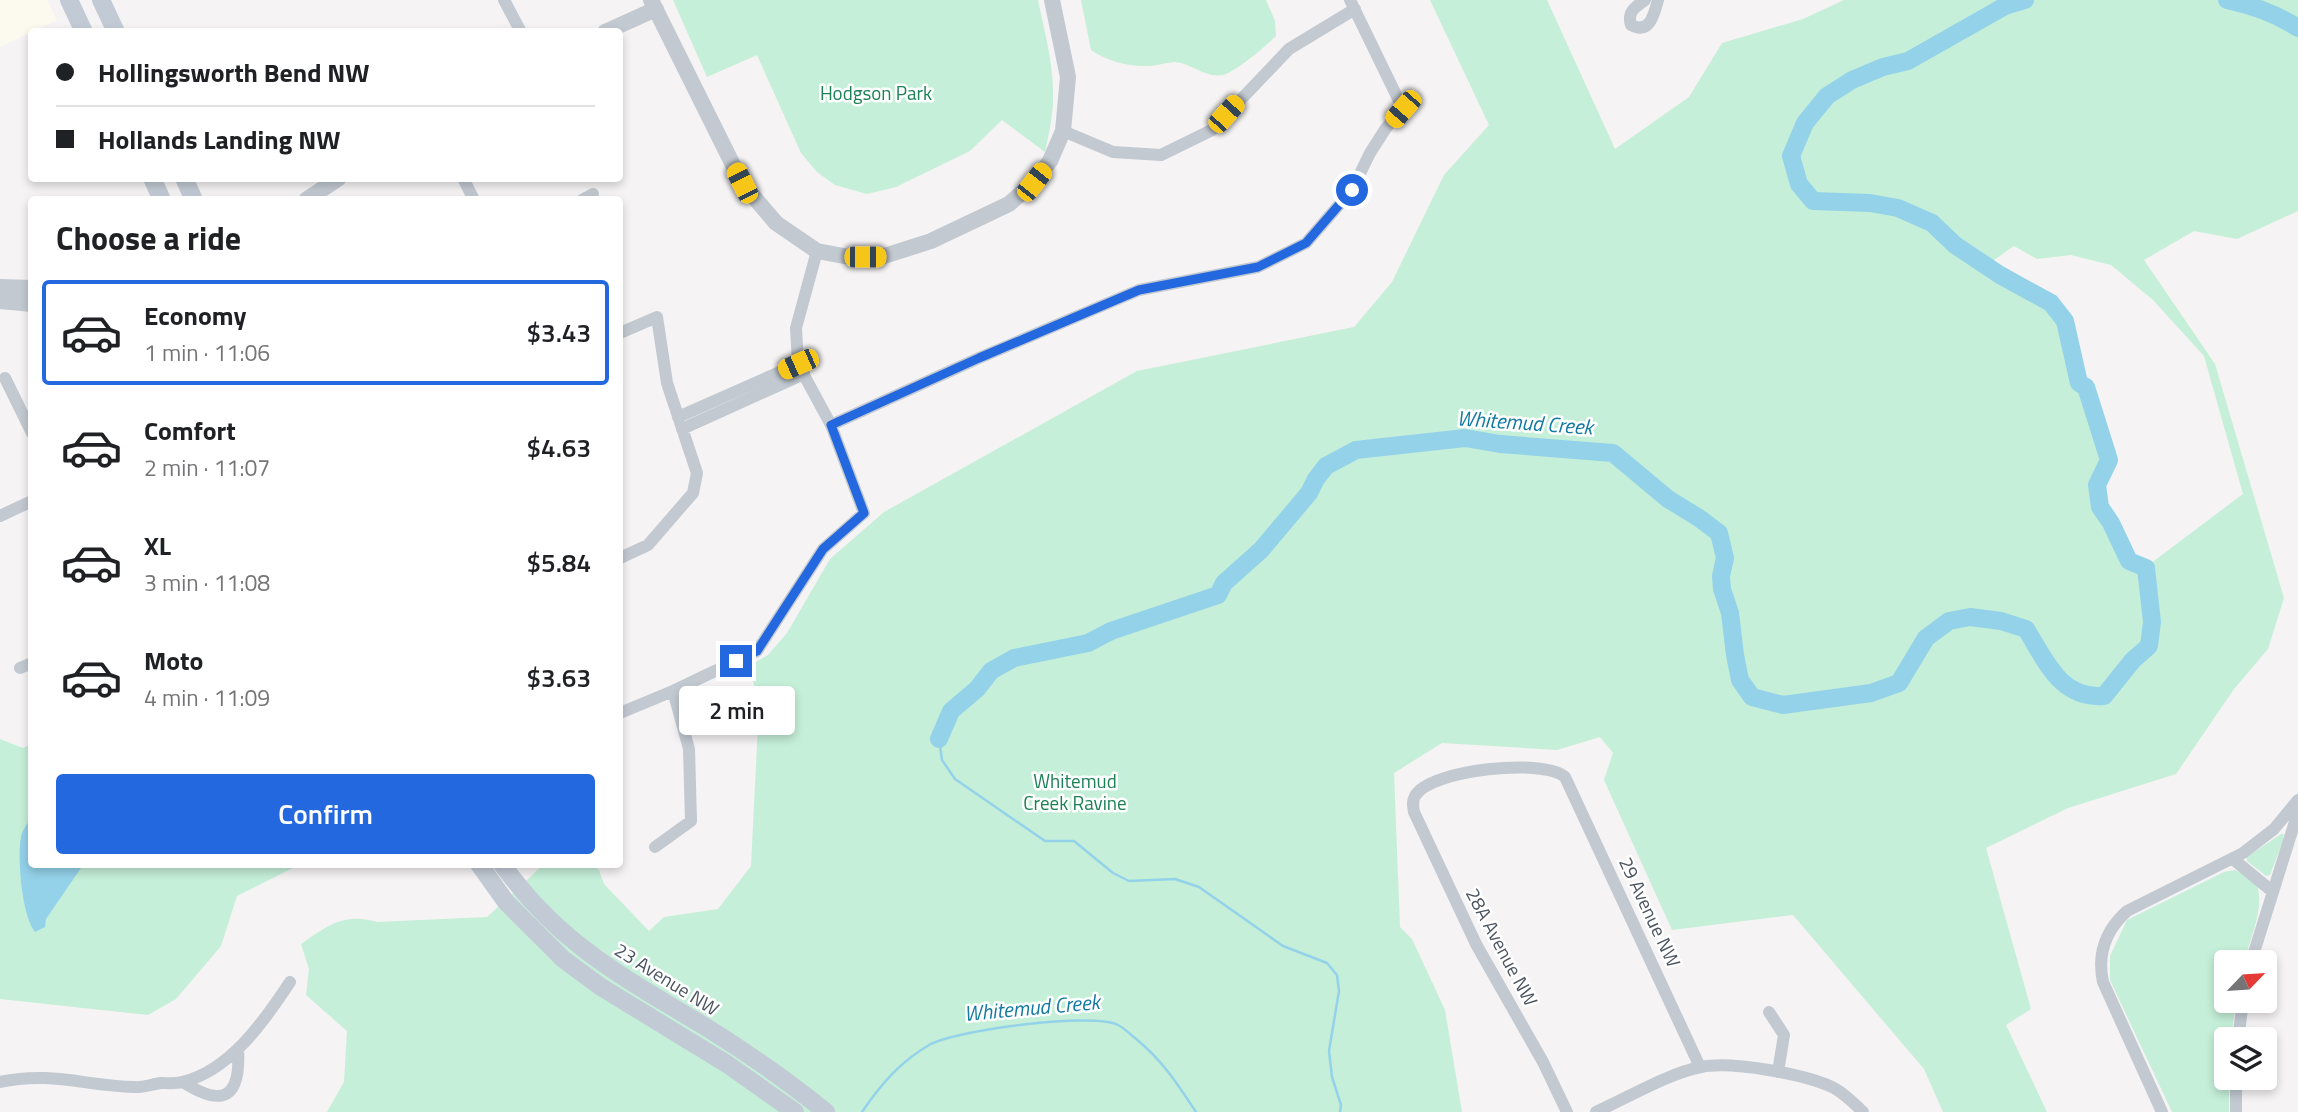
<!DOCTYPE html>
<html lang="en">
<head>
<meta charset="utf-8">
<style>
	:root { --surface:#fff; --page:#f6f6f6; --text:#202124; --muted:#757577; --line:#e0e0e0; --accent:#2368df }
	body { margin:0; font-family:"Titillium Web",sans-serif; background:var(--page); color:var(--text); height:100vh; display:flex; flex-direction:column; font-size:26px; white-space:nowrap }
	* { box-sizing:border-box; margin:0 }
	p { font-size:23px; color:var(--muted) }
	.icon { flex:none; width:38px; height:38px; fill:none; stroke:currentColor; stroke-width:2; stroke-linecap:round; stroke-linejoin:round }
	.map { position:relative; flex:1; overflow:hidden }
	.sheet { position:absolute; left:28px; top:196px; width:595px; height:672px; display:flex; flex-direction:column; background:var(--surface); border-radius:7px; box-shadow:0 4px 10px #0003 }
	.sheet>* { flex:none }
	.guide { position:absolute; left:28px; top:28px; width:595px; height:154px; border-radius:7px; box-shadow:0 4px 10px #0003; display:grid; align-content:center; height:154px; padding:0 28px; background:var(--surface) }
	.needle { width:46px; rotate:65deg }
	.tools { position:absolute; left:2214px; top:950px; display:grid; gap:14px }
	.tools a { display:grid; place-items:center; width:63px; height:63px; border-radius:7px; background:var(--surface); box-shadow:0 4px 10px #0003; font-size:35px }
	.end { position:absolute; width:32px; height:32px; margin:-16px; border:9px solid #2368df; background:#fff; box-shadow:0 0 0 4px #fff }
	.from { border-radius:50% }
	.bubble { position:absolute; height:49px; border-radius:7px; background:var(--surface); box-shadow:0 4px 10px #0003; font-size:23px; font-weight:600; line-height:49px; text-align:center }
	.car { position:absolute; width:21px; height:42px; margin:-21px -10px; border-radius:9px; box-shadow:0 0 5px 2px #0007; background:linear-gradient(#f5c518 24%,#345 0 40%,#f5c518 0 76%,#345 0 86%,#f5c518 0) }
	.guide b { display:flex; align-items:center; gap:24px; height:66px; font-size:26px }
	.guide b+b { border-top:2px solid var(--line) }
	.guide i { width:18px; height:18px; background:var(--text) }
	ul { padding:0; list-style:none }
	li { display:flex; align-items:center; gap:21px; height:105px; margin:0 14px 10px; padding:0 14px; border:4px solid transparent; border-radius:7px }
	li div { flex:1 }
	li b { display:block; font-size:26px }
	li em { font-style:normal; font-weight:600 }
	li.on { border-color:var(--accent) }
	li>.icon { width:63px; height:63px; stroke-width:1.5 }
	h2 { padding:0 28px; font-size:32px; line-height:84px }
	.button { display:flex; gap:14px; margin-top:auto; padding:14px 28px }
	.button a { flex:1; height:80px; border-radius:7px; background:var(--accent); color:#fff; font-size:28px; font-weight:600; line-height:80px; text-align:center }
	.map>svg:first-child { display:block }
	.commercial { fill:#fcf9ef }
	.green { fill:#c5efd8; fill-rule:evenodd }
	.water { fill:#94d2ea }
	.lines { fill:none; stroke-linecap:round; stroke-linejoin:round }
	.stream { stroke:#94d2ea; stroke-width:2.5 }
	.river { stroke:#94d2ea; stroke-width:18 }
	.minor { stroke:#c2c9d1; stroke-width:12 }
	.tertiary { stroke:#c2c9d1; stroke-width:16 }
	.secondary { stroke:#c2cad5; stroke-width:18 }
	.route { stroke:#2368df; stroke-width:9 }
	.labels { text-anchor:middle; stroke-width:5; stroke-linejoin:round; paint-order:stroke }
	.park-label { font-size:19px; fill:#1c8155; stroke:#fff }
	.street-label { font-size:19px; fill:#4b5460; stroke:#fff }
	.water-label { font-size:21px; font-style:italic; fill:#137aa3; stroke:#fff }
</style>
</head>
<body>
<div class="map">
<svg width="2298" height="1112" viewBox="0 0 2298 1112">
	<rect width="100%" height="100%" fill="#f5f3f3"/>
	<path class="commercial" d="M0,0H47L57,20L0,47Z"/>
	<path class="green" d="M673,0H1038C1044,30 1053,61 1053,92C1054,112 1049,133 1045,152L1002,120L970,151L896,187L867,194L835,185L817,172L801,153L757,55L707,77Z
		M1081,0H1266L1275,21L1276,36C1262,49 1245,64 1228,73C1210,82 1193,64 1176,62C1167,62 1157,66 1148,66C1130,67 1106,61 1091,50Z
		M1430,0H1547L1615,149L1689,97L1722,43L1803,19L1844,0H2298V211L2237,239L2194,231L2144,260L2215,364L2284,598L2268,649L2234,689L2176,774L2068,808L1986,848L2031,1009L2006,1025L2047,1112H1943L1924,1069L1793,915L1672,930L1604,780L1613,753L1600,737L1557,750L1442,743L1394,773L1400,927L1412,939L1445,1010L1462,1112H327L344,1082L347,1031L306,995L309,969L301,944C327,926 344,912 377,922L487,917L543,865H592L599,870L604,884L649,931L664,917L718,909L751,866L759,705L749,666L768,655L787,633L830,559L884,512L1137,371L1354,327L1392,282L1444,175L1489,125ZM2014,246L2037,259L2071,255L2111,265L2153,300L2204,356L2243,494L2146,567L2129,561L2111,523L2100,507L2097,485L2109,460L2086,387L2079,383L2065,321L2051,303L1987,265Z
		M0,739L23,748L31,744L32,864L299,865L237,896L221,946L176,999L148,1015L0,999Z
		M2281,834H2284L2283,841L2270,875L2266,876L2247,861V857Z
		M2235,870C2240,873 2247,875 2251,878C2271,894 2249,941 2244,962H2226V1001H2236L2231,1039L2226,1040V1078H2229V1112H2172L2110,980V956L2127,920L2224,872Z"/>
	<path class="water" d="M31,817L32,864L83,865L46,919L45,927L35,932C22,916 17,858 21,837C22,830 28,823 31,817Z"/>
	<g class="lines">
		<path class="stream" d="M939,739L942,760L955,779L1045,841H1074L1113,873L1129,881L1175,879L1199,887L1283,946L1327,963L1337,975L1339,991L1329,1051L1332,1077L1341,1105L1340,1112
			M862,1112C881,1084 900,1062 929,1045C955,1030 1093,1012 1118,1025C1124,1028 1130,1034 1135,1038C1163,1061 1177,1083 1196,1112"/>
		<path class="river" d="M2227,0C2253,6 2275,13 2298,28
			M939,739L951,711L977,689L991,671L1014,658L1088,643L1111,631L1218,595L1224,583L1261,550L1309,493L1316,479L1326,466L1356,450L1465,438L1500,444L1613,453L1668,499L1699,518L1719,533L1725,558L1721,576L1722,589L1730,613L1735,655L1740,680L1752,697L1783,705L1871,693L1899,683L1926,638L1949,621L1970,617L2001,621L2026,629C2046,661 2060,699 2104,696L2133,660L2149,646L2152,622L2146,568L2129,561L2111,523L2100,507L2097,485L2109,460L2086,387L2079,383L2065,321L2051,303L2000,275L1955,245L1932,223L1898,208L1870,203L1813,201L1799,184L1791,156L1805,123L1827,96L1852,80L1883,67L1908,61L2005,6L2025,0"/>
		<path class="minor" d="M504,0L521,32
			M1645,0C1635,7 1627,12 1631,25C1650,35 1654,14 1658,0
			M1063,131L1113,152L1161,155L1212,130L1289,49L1355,9
			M463,178L474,200
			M582,200L593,194
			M620,333L657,317L667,383L697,473L693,493L648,545L620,558
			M5,378L32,433
			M678,417L798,364
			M831,425L979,358L1139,290L1258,267L1306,243L1352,190L1370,153L1386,128L1403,109L1350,0
			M682,429L804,374
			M0,516L32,501
			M20,668L32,663
			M620,713L673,691L757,651L823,549L864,513L831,425L798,364L796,328L817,251
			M655,847L691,821L689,749L673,691
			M2233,859L2273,892
			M2251,962L2298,812
			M1769,1012L1784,1035L1778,1072
			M2238,1040L2243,1001
			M2236,1078V1112
			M0,1082C51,1071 86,1086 134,1087C143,1088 152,1084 161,1083C168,1083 175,1084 182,1082C230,1071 265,1020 290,982
			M183,1082C223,1108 241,1098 238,1049
			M1567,1112L1543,1062L1476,944L1414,812C1413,806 1412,801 1415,796C1430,769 1545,758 1565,777L1700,1067
			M1596,1112C1627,1098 1669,1073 1701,1067C1732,1061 1806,1074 1834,1088C1845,1094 1854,1103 1863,1112
			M2162,1112L2103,982C2097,954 2106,930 2127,911L2243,853L2274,829L2298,800"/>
		<path class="tertiary" d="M651,0L742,183L776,223L817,251L849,257H881L931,241L1009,204L1034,182L1050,161L1063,131L1068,77L1052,0
			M605,32L656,9
			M306,200L339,178
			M0,287L32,288
			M0,301L32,304"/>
		<path class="secondary" d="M69,0L84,32
			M101,0L116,32
			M152,178L162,200
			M184,178L194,200
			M479,864L506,902L563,959L601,987L727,1064L795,1112
			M502,864C559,945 627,979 709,1029C749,1054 789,1082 826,1112"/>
	</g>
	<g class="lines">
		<path class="route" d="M736,661L757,651L823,549L864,513L831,425L979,358L1139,290L1258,267L1306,243L1352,190"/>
	</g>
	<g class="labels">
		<g class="park-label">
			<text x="876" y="100">Hodgson Park</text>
			<text x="1075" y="788">Whitemud<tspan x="1075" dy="22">Creek Ravine</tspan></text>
		</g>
		<g class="street-label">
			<text transform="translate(1650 912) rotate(65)" y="7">29 Avenue NW</text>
			<text transform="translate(1502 947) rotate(62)" y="7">28A Avenue NW</text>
			<text transform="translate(667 979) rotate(32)" y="7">23 Avenue NW</text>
		</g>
		<g class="water-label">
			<text transform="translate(1525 423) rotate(4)" y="7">Whitemud Creek</text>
			<text transform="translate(1032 1008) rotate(-5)" y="7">Whitemud Creek</text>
		</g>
	</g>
</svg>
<div class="tools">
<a><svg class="needle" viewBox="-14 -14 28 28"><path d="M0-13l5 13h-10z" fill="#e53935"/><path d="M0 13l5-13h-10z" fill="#757577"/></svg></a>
<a><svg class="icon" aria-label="layers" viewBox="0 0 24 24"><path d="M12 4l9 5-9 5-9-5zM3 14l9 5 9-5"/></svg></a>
</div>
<i class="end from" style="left:1352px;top:190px"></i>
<i class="end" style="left:736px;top:661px"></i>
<div class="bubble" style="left:679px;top:686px;width:116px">2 min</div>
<i class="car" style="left:1403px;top:109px;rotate:221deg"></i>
<i class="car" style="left:1226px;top:114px;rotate:42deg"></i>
<i class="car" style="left:1034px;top:182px;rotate:38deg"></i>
<i class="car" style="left:742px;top:183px;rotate:333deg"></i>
<i class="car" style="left:865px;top:257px;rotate:90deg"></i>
<i class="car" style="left:798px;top:364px;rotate:246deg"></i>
<div class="guide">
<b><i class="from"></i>Hollingsworth Bend NW</b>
<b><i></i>Hollands Landing NW</b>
</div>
<section class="sheet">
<h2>Choose a ride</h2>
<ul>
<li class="on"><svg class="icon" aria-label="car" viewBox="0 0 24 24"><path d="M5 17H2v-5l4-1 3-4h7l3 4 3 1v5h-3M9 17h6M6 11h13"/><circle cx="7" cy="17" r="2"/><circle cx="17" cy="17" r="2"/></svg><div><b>Economy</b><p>1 min · 11:06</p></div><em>$3.43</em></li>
<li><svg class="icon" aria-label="car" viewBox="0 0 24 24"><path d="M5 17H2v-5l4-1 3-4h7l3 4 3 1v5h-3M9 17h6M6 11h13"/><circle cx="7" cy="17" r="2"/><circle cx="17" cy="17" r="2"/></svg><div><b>Comfort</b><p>2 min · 11:07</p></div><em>$4.63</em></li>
<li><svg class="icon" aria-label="car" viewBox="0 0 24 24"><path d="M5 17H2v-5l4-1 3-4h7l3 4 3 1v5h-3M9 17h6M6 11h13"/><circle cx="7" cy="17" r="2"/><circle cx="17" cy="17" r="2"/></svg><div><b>XL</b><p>3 min · 11:08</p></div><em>$5.84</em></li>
<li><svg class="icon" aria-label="car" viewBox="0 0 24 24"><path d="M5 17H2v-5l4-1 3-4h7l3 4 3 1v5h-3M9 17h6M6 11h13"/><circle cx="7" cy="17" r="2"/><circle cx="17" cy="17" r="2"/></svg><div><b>Moto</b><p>4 min · 11:09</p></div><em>$3.63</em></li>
</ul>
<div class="button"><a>Confirm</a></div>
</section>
</div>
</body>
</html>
